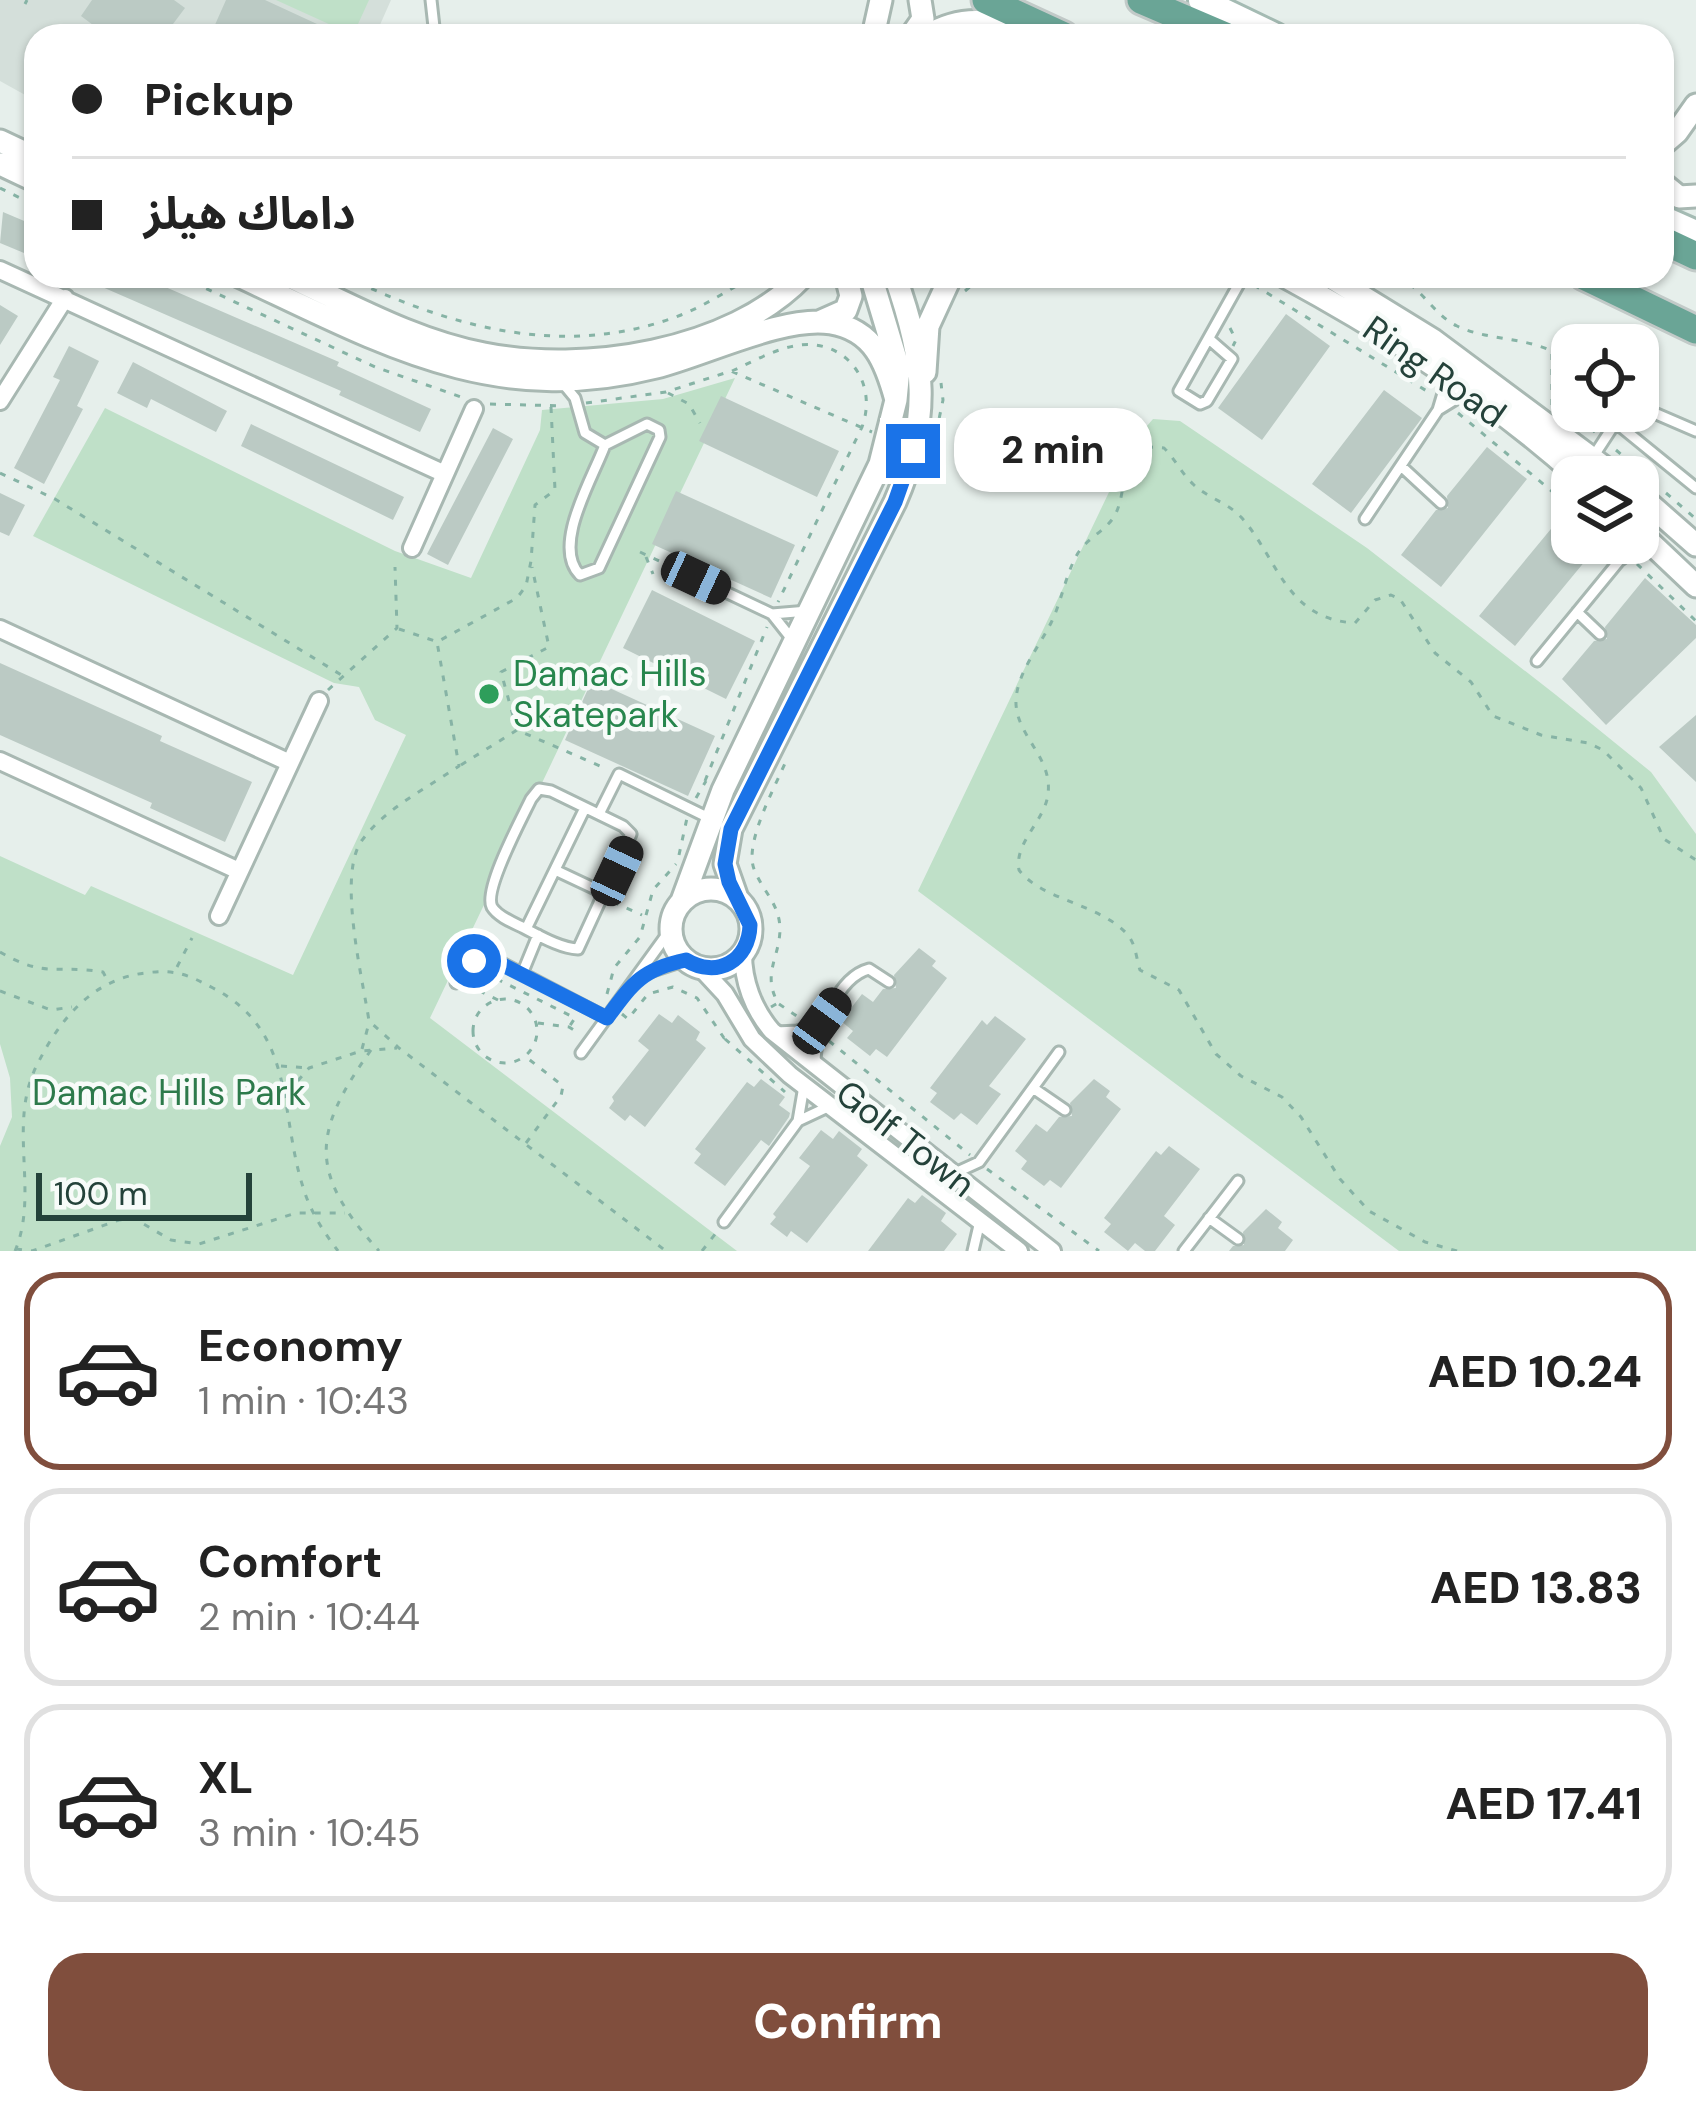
<!DOCTYPE html>
<html lang="en">
<head>
<meta charset="utf-8">
<style>
	:root { --surface:#fff; --page:#f2f2f2; --text:#222; --muted:#767676; --line:#e0e0e0; --accent:#804e3d }
	body { margin:0; font-family:"DM Sans","Noto Sans Arabic",sans-serif; background:var(--page); color:var(--text); height:100vh; display:flex; flex-direction:column; font-size:45px; white-space:nowrap }
	* { box-sizing:border-box; margin:0 }
	p { font-size:39px; color:var(--muted) }
	.icon { flex:none; width:66px; height:66px; fill:none; stroke:currentColor; stroke-width:2; stroke-linecap:round; stroke-linejoin:round }
	.map { position:relative; height:1251px; overflow:hidden }
	.sheet { display:flex; flex-direction:column; background:var(--surface); flex:1 }
	.sheet>* { flex:none }
	.hud { position:absolute; left:24px; top:24px; width:1650px; height:264px; border-radius:36px; box-shadow:0 3px 9px #0004; display:grid; align-content:center; height:264px; padding:0 48px; background:var(--surface) }
	.tools { position:absolute; left:1551px; top:324px; display:grid; gap:24px }
	.tools a { display:grid; place-items:center; width:108px; height:108px; border-radius:24px; background:var(--surface); box-shadow:0 3px 9px #0004; font-size:60px }
	.scale { position:absolute; left:36px; bottom:30px; width:216px; box-sizing:border-box; padding-left:12px; border:6px solid #24423a; border-top:0; font-size:33px; line-height:42px; white-space:nowrap; color:#24423a; -webkit-text-stroke:9px #f7fbf9; paint-order:stroke }
	.end { position:absolute; width:54px; height:54px; margin:-27px; border:15px solid #1a73e8; background:#fff; box-shadow:0 0 0 6px #fff }
	.from { border-radius:50% }
	.bubble { position:absolute; height:84px; border-radius:36px; background:var(--surface); box-shadow:0 3px 9px #0004; font-size:39px; font-weight:800; line-height:84px; text-align:center }
	.car { position:absolute; width:36px; height:72px; margin:-36px -18px; border-radius:15px; box-shadow:0 0 9px 3px #0007; background:linear-gradient(#222 24%,#8ab4d8 0 40%,#222 0 76%,#8ab4d8 0 86%,#222 0) }
	.hud b { display:flex; align-items:center; gap:42px; height:114px; font-size:45px }
	.hud b+b { border-top:3px solid var(--line) }
	.hud i { width:30px; height:30px; background:var(--text) }
	ul { padding:21px 0 0; list-style:none }
	li { display:flex; align-items:center; gap:36px; height:198px; margin:0 24px 18px; padding:0 24px; border:6px solid var(--line); border-radius:36px }
	li div { flex:1 }
	li b { display:block; font-size:45px }
	li em { font-style:normal; font-weight:800 }
	li.on { border-color:var(--accent) }
	li>.icon { width:108px; height:108px; stroke-width:1.5 }
	.cta { display:flex; gap:24px; margin-top:auto; padding:24px 48px }
	.cta a { flex:1; height:138px; border-radius:36px; background:var(--accent); color:#fff; font-size:48px; font-weight:800; line-height:138px; text-align:center }
	.map>svg:first-child { display:block }
	.built { fill:#d4dfda }
	.green { fill:#bfe0c8 }
	.building { fill:#bbcac4 }
	.lines { fill:none; stroke-linecap:round; stroke-linejoin:round }
	.service-casing { stroke:#a8b8b2; stroke-width:15 }
	.minor-casing { stroke:#a8b8b2; stroke-width:22 }
	.tertiary-casing { stroke:#a8b8b2; stroke-width:27 }
	.secondary-casing { stroke:#a4bbb3; stroke-width:30 }
	.primary-casing { stroke:#c2cac8; stroke-width:33 }
	.path { stroke:#86b3a5; stroke-width:3; stroke-dasharray:6 9; stroke-linecap:butt }
	.service { stroke:#fff; stroke-width:9 }
	.minor { stroke:#fff; stroke-width:16 }
	.tertiary { stroke:#fff; stroke-width:21 }
	.secondary { stroke:#fff; stroke-width:24 }
	.primary { stroke:#6aa596; stroke-width:27 }
	.route { stroke:#1a73e8; stroke-width:15 }
	.leisure-dot { fill:#2e9e5b; stroke:#f7fbf9; stroke-width:4.5 }
	.labels { text-anchor:middle; stroke-width:9; stroke-linejoin:round; paint-order:stroke }
	.street-label { font-size:36px; fill:#24423a; stroke:#f7fbf9 }
	.leisure-label { font-size:36px; fill:#27864d; stroke:#f7fbf9; text-anchor:start }
	.park-label { font-size:36px; fill:#2d7a4b; stroke:#f7fbf9 }
</style>
</head>
<body>
<div class="map">
<svg width="1696" height="1251" viewBox="0 0 1696 1251">
	<rect width="100%" height="100%" fill="#e6efeb"/>
	<path class="built" d="M0,0H391L375,36H36V101L0,81Z"/>
	<path class="green" d="M276,0H369L353,35Z
		M735,378L430,1018L737,1251H0V1146L12,1117L10,1078L0,1044V856L85,895L91,886L293,975L406,735L375,720L359,687L334,683L33,536L105,408L395,551L471,578L540,430L542,410L663,399Z
		M1153,419L1180,421L1367,548L1556,695L1651,772L1696,834V1251H1399L918,891L1133,442Z"/>
	<path class="building" d="M92,0H174L185,8L164,36H118L109,29L105,34L81,16Z
		M226,0H265L317,24L311,36H210Z
		M3,212L36,226V258L0,243Z
		M77,276H140L339,362L337,366L431,409L420,432L339,395L341,391Z
		M0,305L18,316L0,345Z
		M1286,314L1330,346L1262,440L1218,408Z
		M69,346L99,361L77,406L83,409L44,484L14,468L60,380L53,377Z
		M133,362L227,411L216,432L151,399L147,408L117,393Z
		M1384,390L1422,418L1351,513L1312,484Z
		M721,396L839,451L817,497L699,441Z
		M251,424L404,497L393,520L241,446Z
		M493,428L513,439L448,565L427,554Z
		M1487,447L1527,479L1441,587L1401,555L1436,510L1448,508L1447,496Z
		M676,491L795,545L771,598L652,544Z
		M0,493L25,505L9,536L0,532Z
		M1565,512L1572,518V543H1600L1515,646L1479,616Z
		M1645,578L1696,625V638L1606,725L1562,679L1594,641L1607,639L1605,627Z
		M652,590L755,641L726,699L623,648Z
		M0,663L162,736L160,741L252,782L225,842L150,808L152,803L0,735Z
		M592,680L715,736L688,796L565,740Z
		M1696,715V782L1659,747Z
		M919,948L936,961L932,966L947,978L887,1057L876,1049L870,1056L847,1038L853,1031L841,1021L862,994L873,1002L883,989L896,988L894,975Z
		M659,1014L672,1023L678,1015L700,1032L696,1040L706,1048L645,1127L630,1115L625,1121L609,1108L614,1101L612,1097L649,1050L638,1041Z
		M995,1016L1026,1039L989,1086L1001,1094L977,1125L961,1113L954,1120L930,1102L937,1093L930,1088L982,1020L987,1025Z
		M761,1079L785,1097L779,1105L790,1113L789,1117L769,1146L761,1140L725,1186L694,1163L701,1154L695,1149L747,1082L754,1087Z
		M1094,1079L1110,1091L1106,1097L1121,1109L1061,1188L1050,1180L1044,1186L1021,1169L1027,1161L1015,1151L1036,1124L1047,1132L1059,1117L1072,1116L1070,1103Z
		M821,1130L833,1139L839,1131L862,1149L857,1156L868,1165L807,1243L791,1231L787,1237L770,1224L776,1217L773,1214L810,1166L799,1158Z
		M1169,1146L1200,1169L1164,1216L1175,1225L1155,1251H1145L1135,1243L1128,1251L1104,1232L1111,1224L1104,1218L1156,1151L1161,1155Z
		M922,1195L946,1213L941,1221L957,1234L944,1251H868L908,1198L915,1203Z
		M1266,1209L1282,1222L1278,1228L1293,1240L1285,1251H1229L1233,1246L1244,1245L1243,1232Z"/>
	<g class="lines">
		<defs>
			<path id="service" d="M431,0L435,36
				M1209,339L1232,359L1207,401L1200,404L1179,391L1240,282L1248,276
				M561,381L575,398L585,433L605,445
				M1638,406L1696,431
				M1438,410L1469,391
				M1615,422L1696,488
				M647,424L659,430L660,437L599,568L580,575C551,546 593,478 605,445Z
				M1593,457L1623,411
				M1401,466L1441,503
				M1365,519L1438,410L1444,390L1443,373
				M696,578L772,614L791,638
				M1577,612L1600,634
				M772,614L808,611
				M1537,661L1619,561L1646,541
				M539,789L551,791L623,826L631,834L578,949C560,948 540,936 524,928C514,923 498,917 492,907C483,890 522,818 531,799Z
				M599,814L619,774L709,818
				M555,870L606,894
				M526,929L585,808
				M522,974L538,935
				M643,974L686,960
				M456,983L465,958L481,952L607,1018
				M776,1032L798,1031L822,1021
				M581,1053L671,929
				M815,1062C815,1033 838,977 869,969L889,982
				M1033,1088L1065,1110
				M798,1121L830,1106
				M955,1173L979,1162L1059,1052
				M1209,1218L1238,1239
				M724,1222L798,1121L804,1086
				M973,1251L980,1221
				M1184,1251L1238,1181"/>
			<path id="minor" d="M0,270L445,474
				M0,401L65,298
				M412,548L474,409
				M0,629L290,763
				M0,761L239,871
				M219,916L319,701
				M743,953C743,981 753,1009 772,1031L1052,1251
				M700,967L725,994L752,1039L790,1075L1019,1251"/>
			<path id="tertiary" d="M873,36L881,0
				M911,36L923,19L920,0
				M927,36C964,13 997,21 1035,35
				M0,141L36,158
				M1662,145L1677,132L1696,105
				M0,164L36,181
				M1662,183L1679,197L1696,196
				M239,276C382,343 493,408 656,367C704,355 785,315 831,323C874,330 886,363 896,400
				M288,276C351,305 415,341 484,354C583,374 731,352 803,276
				M1284,276C1387,332 1491,397 1579,477
				M1329,276L1433,340L1617,477
				M819,322L846,310L851,296L846,276
				M925,372L928,326L951,276
				M1638,494L1696,545
				M1638,531L1696,586
				M671 929a40 40 0 1 1 80 0a40 40 0 1 1-80 0Z
				M737,898L725,864L731,829L895,502C932,418 925,361 895,276
				M682,901L723,790L880,464L896,400L899,369L871,276"/>
			<path id="secondary" d="M1201,0L1276,36
				M1662,218L1696,233"/>
			<path id="primary" d="M986,0L1064,36
				M1141,0L1225,36
				M1662,240L1696,256
				M1584,276L1696,330"/>
		</defs>
		<use href="#service" class="service-casing"/>
		<use href="#minor" class="minor-casing"/>
		<use href="#tertiary" class="tertiary-casing"/>
		<use href="#secondary" class="secondary-casing"/>
		<use href="#primary" class="primary-casing"/>
		<path class="path" d="M25,4L27,0
			M0,188L36,206
			M179,276L375,367L464,398
			M344,276C450,327 565,360 681,315C706,305 730,289 754,276
			M1397,276C1421,287 1434,315 1457,326C1486,340 1522,337 1552,351V405
			M1254,285L1430,393
			M965,291L983,276
			M1230,328L1236,340L1233,346
			M732,371C752,362 773,350 794,346C844,336 879,381 862,427L778,602
			M668,393L689,404L700,423
			M586,403L666,392L731,371L872,432
			M490,404L565,406
			M551,407L555,490L535,505L531,561L526,586L517,598L437,642L459,766C427,788 386,808 363,839C336,872 363,980 369,1021L399,1048L666,1251
			M1458,413L1572,508
			M1577,424L1587,425L1595,432
			M1616,450L1649,479
			M930,462L943,400L941,383
			M0,473L55,499L343,676
			M1666,493L1696,519
			M640,552L687,574
			M674,554L677,568
			M646,557L653,574
			M1637,564L1696,621
			M399,629L435,641
			M328,690L397,628L395,567
			M517,730L501,672L549,647L532,567
			M461,765L517,730L607,769
			M705,781L767,627
			M696,798L706,781
			M679,855L687,818
			M613,902L642,915
			M0,952C46,979 57,964 103,972L109,983
			M177,967L192,938
			M0,991L51,1010L72,1007
			M607,994L614,968L640,937L653,890L676,864
			M473 1031a32 32 0 1 1 64 0a32 32 0 1 1-64 0Z
			M498,1000L482,992L489,975L575,1018L569,1027
			M779,1004L801,1019
			M771,1007L778,1003C762,974 779,959 780,930C780,904 763,892 754,869C744,843 775,787 786,761
			M622,1014L628,1019L648,994L673,987L697,998L724,1038L728,1035
			M538,1023L569,1027L580,1034
			M725,1039L785,1092
			M829,1041L970,1155
			M362,1049L369,1023
			M371,1050C311,1134 309,1173 379,1251
			M281,1066L308,1068
			M288,1092L309,1068L361,1051L397,1048
			M526,1143L561,1096L563,1086L526,1057
			M987,1169L1099,1251
			M16,1249L32,1251L119,1220L135,1219L171,1240L199,1244L296,1213H345
			M15,1251C40,1192 6,1123 38,1063C60,1019 93,979 145,973C174,969 187,974 213,988C296,1031 279,1112 303,1187C310,1211 323,1231 338,1251
			M702,1251L716,1233
			M1457,1251L1425,1242L1369,1211L1340,1179L1301,1117L1282,1097L1241,1076L1216,1054L1179,990L1140,970C1136,958 1136,944 1127,934C1100,904 1041,900 1019,870C1014,842 1045,821 1048,794C1053,756 1014,735 1016,699C1018,672 1039,647 1051,623C1062,601 1065,575 1078,553C1088,537 1108,530 1116,513C1124,496 1122,477 1130,459L1151,447L1164,448C1175,459 1182,474 1194,485C1208,498 1228,503 1241,517C1278,558 1285,619 1355,623L1375,600L1391,595L1400,599L1435,653L1471,682L1493,716L1541,735L1588,743L1603,750L1641,788L1664,839L1696,860"/>
		<use href="#service" class="service"/>
		<use href="#minor" class="minor"/>
		<use href="#tertiary" class="tertiary"/>
		<use href="#secondary" class="secondary"/>
		<use href="#primary" class="primary"/>
	</g>
	<g class="lines">
		<path class="route" d="M474,961L493,960L607,1018C632,984 642,969 686,960C717,979 749,961 750,925L729,882L725,864L731,829L895,502L913,451"/>
	</g>
	<circle class="leisure-dot" cx="489" cy="694" r="12"/>
	<g class="labels">
		<g class="street-label">
			<text transform="translate(1435 371) rotate(35)" y="13">Ring Road</text>
			<text transform="translate(906 1138) rotate(38)" y="13">Golf Town</text>
		</g>
		<g class="leisure-label">
			<text x="513" y="686">Damac Hills<tspan x="513" dy="41">Skatepark</tspan></text>
		</g>
		<g class="park-label">
			<text x="169" y="1105">Damac Hills Park</text>
		</g>
	</g>
</svg>
<div class="tools">
<a><svg class="icon" aria-label="locate" viewBox="0 0 24 24"><circle cx="12" cy="12" r="6"/><path d="M12 2v4M12 18v4M2 12h4M18 12h4"/></svg></a>
<a><svg class="icon" aria-label="layers" viewBox="0 0 24 24"><path d="M12 4l9 5-9 5-9-5zM3 14l9 5 9-5"/></svg></a>
</div>
<div class="scale">100 m</div>
<i class="end from" style="left:474px;top:961px"></i>
<i class="end" style="left:913px;top:451px"></i>
<div class="bubble" style="left:954px;top:408px;width:198px">2 min</div>
<i class="car" style="left:696px;top:578px;rotate:115deg"></i>
<i class="car" style="left:617px;top:871px;rotate:25deg"></i>
<i class="car" style="left:822px;top:1021px;rotate:36deg"></i>
<div class="hud">
<b><i class="from"></i>Pickup</b>
<b><i></i>داماك هيلز</b>
</div>
</div>
<section class="sheet">
<ul>
<li class="on"><svg class="icon" aria-label="car" viewBox="0 0 24 24"><path d="M5 17H2v-5l4-1 3-4h7l3 4 3 1v5h-3M9 17h6M6 11h13"/><circle cx="7" cy="17" r="2"/><circle cx="17" cy="17" r="2"/></svg><div><b>Economy</b><p>1 min · 10:43</p></div><em>AED 10.24</em></li>
<li><svg class="icon" aria-label="car" viewBox="0 0 24 24"><path d="M5 17H2v-5l4-1 3-4h7l3 4 3 1v5h-3M9 17h6M6 11h13"/><circle cx="7" cy="17" r="2"/><circle cx="17" cy="17" r="2"/></svg><div><b>Comfort</b><p>2 min · 10:44</p></div><em>AED 13.83</em></li>
<li><svg class="icon" aria-label="car" viewBox="0 0 24 24"><path d="M5 17H2v-5l4-1 3-4h7l3 4 3 1v5h-3M9 17h6M6 11h13"/><circle cx="7" cy="17" r="2"/><circle cx="17" cy="17" r="2"/></svg><div><b>XL</b><p>3 min · 10:45</p></div><em>AED 17.41</em></li>
</ul>
<div class="cta"><a>Confirm</a></div>
</section>
</body>
</html>
